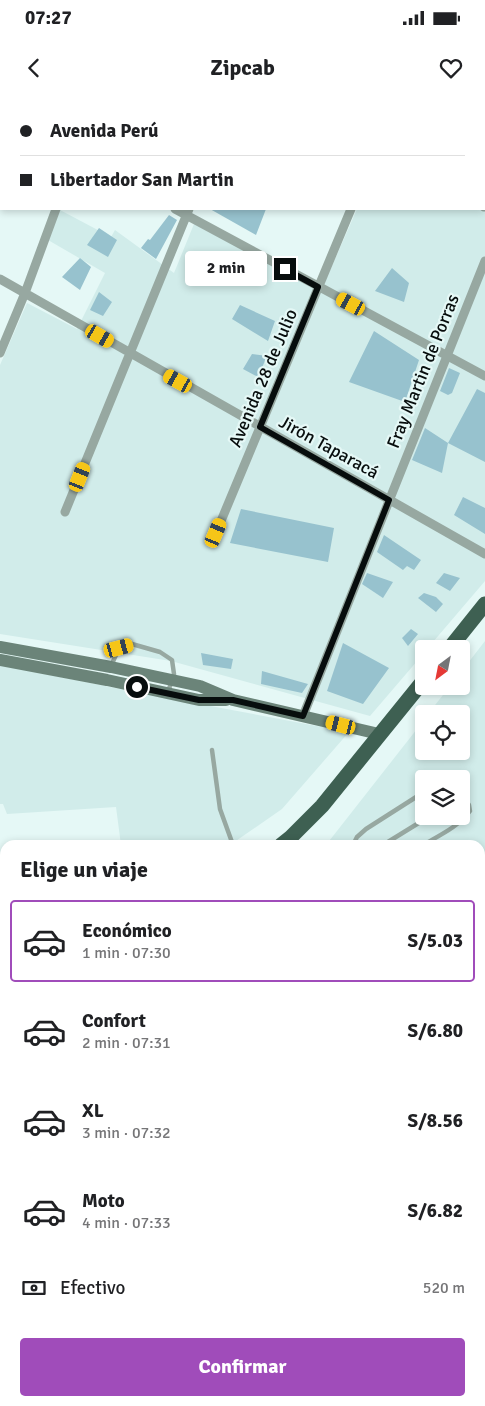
<!DOCTYPE html>
<html lang="es">
<head>
<meta charset="utf-8">
<style>
	:root { --surface:#fff; --page:#f6f6f6; --text:#202124; --muted:#757577; --line:#e0e0e0; --accent:#a04cba }
	body { margin:0; font-family:Signika,sans-serif; background:var(--page); color:var(--text); height:100vh; display:flex; flex-direction:column; font-size:19px; white-space:nowrap }
	* { box-sizing:border-box; margin:0 }
	p { font-size:16px; color:var(--muted) }
	.icon { flex:none; width:28px; height:28px; fill:none; stroke:currentColor; stroke-width:2; stroke-linecap:round; stroke-linejoin:round }
	.map { position:relative; flex:1; overflow:hidden }
	.panel { position:absolute; left:0px; top:740px; width:485px; height:566px; display:flex; flex-direction:column; background:var(--surface); border-radius:15px 15px 0 0; box-shadow:0 2px 8px #0003 }
	.panel>* { flex:none }
	.hud { position:absolute; left:0px; top:0px; width:485px; height:110px; box-shadow:0 2px 8px #0003; display:grid; align-content:center; height:110px; padding:0 20px; background:var(--surface) }
	.needle { width:32px; rotate:212deg }
	.buttons { position:absolute; left:415px; top:540px; display:grid; gap:10px }
	.buttons a { display:grid; place-items:center; width:55px; height:55px; border-radius:5px; background:var(--surface); box-shadow:0 2px 8px #0003; font-size:25px }
	.end { position:absolute; width:22px; height:22px; margin:-11px; border:6px solid #070d0d; background:#fff; box-shadow:0 0 0 2px #fff }
	.from { border-radius:50% }
	.bubble { position:absolute; height:35px; border-radius:5px; background:var(--surface); box-shadow:0 2px 8px #0003; font-size:16px; font-weight:800; line-height:35px; text-align:center }
	.car { position:absolute; width:15px; height:30px; margin:-15px -8px; border-radius:6px; box-shadow:0 0 4px 1px #0007; background:linear-gradient(#f5c518 24%,#345 0 40%,#f5c518 0 76%,#345 0 86%,#f5c518 0) }
	.hud b { display:flex; align-items:center; gap:18px; height:48px; font-size:19px }
	.hud b+b { border-top:1px solid var(--line) }
	.hud i { width:12px; height:12px; background:var(--text) }
	ul { padding:0; list-style:none }
	li { display:flex; align-items:center; gap:15px; height:82px; margin:0 10px 8px; padding:0 10px; border:2px solid transparent; border-radius:5px }
	li div { flex:1 }
	li b { display:block; font-size:19px }
	li em { font-style:normal; font-weight:800 }
	li.on { border-color:var(--accent) }
	li>.icon { width:45px; height:45px; stroke-width:1.5 }
	h2 { padding:0 20px; font-size:22px; line-height:60px }
	.pay { display:flex; align-items:center; gap:12px; height:55px; padding:0 20px; font-size:19px }
	.pay p { margin-inline-start:auto }
	.cta { display:flex; gap:10px; margin-top:auto; padding:10px 20px }
	.cta a { flex:1; height:58px; border-radius:5px; background:var(--accent); color:#fff; font-size:20px; font-weight:800; line-height:58px; text-align:center }
	.status { display:flex; justify-content:space-between; align-items:center; height:35px; padding:0 25px; background:var(--surface); direction:ltr }
	.status svg { height:14px; fill:currentColor }
	header { display:flex; justify-content:space-between; align-items:center; height:65px; padding:0 20px; background:var(--surface); font-size:22px; font-weight:800 }
	.map>svg:first-child { display:block }
	.built { fill:#d1ecea; fill-rule:evenodd }
	.building { fill:#97c2ce }
	.lines { fill:none; stroke-linecap:round; stroke-linejoin:round }
	.path { stroke:#a2b1b0; stroke-width:2; stroke-dasharray:4 2.5; stroke-linecap:butt }
	.service { stroke:#97a8a1; stroke-width:4.5 }
	.minor { stroke:#97a8a1; stroke-width:9 }
	.secondary { stroke:#6b8479; stroke-width:12 }
	.trunk { stroke:#3e6052; stroke-width:15 }
	.route { stroke:#070d0d; stroke-width:6 }
	.labels { text-anchor:middle; stroke-width:4.5; stroke-linejoin:round; paint-order:stroke }
	.street-label { font-size:18px; fill:#070d0d; stroke:#e5f8f6 }
</style>
</head>
<body>
<div class="status"><b>07:27</b><svg viewBox="0 0 49 12"><path d="M0 12V9h3v3zM5 12V6h3v6zM10 12V3h3v9zM15 12V0h3v12zM26 1h20v11H26zM47 4h2v5h-2z"/></svg></div>
<header><svg class="icon" aria-label="back" viewBox="0 0 24 24"><path d="M15 5l-7 7 7 7"/></svg>Zipcab<svg class="icon" aria-label="heart" viewBox="0 0 24 24"><path d="M12 20l-8-8c-3-5 5-10 8-4 3-6 11-1 8 4z"/></svg></header>
<div class="map">
<svg width="485" height="1306" viewBox="0 0 485 1306">
	<rect width="100%" height="100%" fill="#e5f8f6"/>
	<path class="built" d="M404,0H485V481L427,549H424V553L370,616L171,561L0,534V265L27,203L77,229L105,173L48,140L60,110L111,137L115,130L174,173L194,124L321,191L357,109H484V1H403Z
		M485,541V981L480,979V745H326L424,620V651H461V614H428L450,586H461V572ZM424,679H461V716H424Z
		M0,565L136,592L349,632L282,709L230,745H121L116,707L7,714L3,704H0Z
		M5,921V1301H73L72,1306H0V923Z"/>
	<path class="building" d="M210,109H266L256,135Z
		M169,115L177,120L156,159L141,148L148,139L150,140Z
		M99,128L117,140L108,157L87,145Z
		M209,157L218,159L214,176L203,170Z
		M80,158L91,167L80,190L62,177Z
		M392,168L409,183L404,202L375,191Z
		M99,192L112,202L103,216L90,210Z
		M240,205L275,221L268,241L232,219Z
		M374,231L419,260L405,302L349,282Z
		M252,254L267,256L258,277L243,269Z
		M449,268L460,273L452,293L448,295L440,291Z
		M477,289L485,293V362L448,343Z
		M425,328L448,343L442,373L412,360Z
		M463,397L485,408V434L454,415Z
		M241,409L334,428L328,462L230,443Z
		M384,435L421,460L414,470L407,466L403,470L377,452Z
		M367,473L393,482L383,498L362,484Z
		M444,473L460,478L450,491L436,483Z
		M424,493L436,497L443,504L436,512L418,498Z
		M411,529L418,534L408,546L402,538Z
		M343,543L389,568L363,604L327,591Z
		M201,553L233,559L231,569L203,565Z
		M262,571L308,584L302,593L261,584Z"/>
	<g class="lines">
		<path class="path" d="M480,1191L485,1186
			M323,1301L325,1306
			M249,1306L250,1301
			M434,1306L436,1301"/>
		<path class="service" d="M111,566L119,548L132,544L160,552L172,560L174,574L168,592
			M212,650L220,709L233,745
			M353,745L357,737L366,729L424,692
			M383,745L430,716
			M423,745C440,735 458,727 470,711L469,705L465,699H461
			M1,880L5,888
			M0,905L5,903"/>
		<path class="minor" d="M278,0L281,1
			M98,1L99,0
			M232,1L233,0
			M396,1V0
			M0,13L1,14
			M484,107H485
			M175,109L485,276
			M0,179L485,454
			M0,253L25,193L56,109
			M65,412L189,109
			M216,433L351,109
			M303,616L485,161
			M480,904L485,903
			M480,990L485,993
			M0,1013L5,1014
			M480,1053L485,1054"/>
		<path class="secondary" d="M0,547L111,567L200,586L233,600L379,634
			M0,560L107,580L199,600H226"/>
		<path class="trunk" d="M449,549L485,504
			M281,745L291,737L322,706L424,580
			M0,878L5,876"/>
	</g>
	<g class="lines">
		<path class="route" d="M137,587L199,600H233L303,616L389,400L260,327L318,187L285,169"/>
	</g>
	<g class="labels">
		<g class="street-label">
			<text transform="translate(423 271) rotate(-68)" y="6">Fray Martin de Porras</text>
			<text transform="translate(263 278) rotate(-67)" y="6">Avenida 28 de Julio</text>
			<text transform="translate(329 347) rotate(29)" y="6">Jirón Taparacá</text>
		</g>
	</g>
</svg>
<div class="buttons">
<a><svg class="needle" viewBox="-14 -14 28 28"><path d="M0-13l5 13h-10z" fill="#e53935"/><path d="M0 13l5-13h-10z" fill="#757577"/></svg></a>
<a><svg class="icon" aria-label="locate" viewBox="0 0 24 24"><circle cx="12" cy="12" r="6"/><path d="M12 2v4M12 18v4M2 12h4M18 12h4"/></svg></a>
<a><svg class="icon" aria-label="layers" viewBox="0 0 24 24"><path d="M12 4l9 5-9 5-9-5zM3 14l9 5 9-5"/></svg></a>
</div>
<i class="end from" style="left:137px;top:587px"></i>
<i class="end" style="left:285px;top:169px"></i>
<div class="bubble" style="left:185px;top:151px;width:82px">2 min</div>
<i class="car" style="left:351px;top:204px;rotate:298deg"></i>
<i class="car" style="left:100px;top:236px;rotate:120deg"></i>
<i class="car" style="left:178px;top:281px;rotate:299deg"></i>
<i class="car" style="left:80px;top:377px;rotate:22deg"></i>
<i class="car" style="left:216px;top:433px;rotate:23deg"></i>
<i class="car" style="left:119px;top:548px;rotate:75deg"></i>
<i class="car" style="left:341px;top:625px;rotate:284deg"></i>
<div class="hud">
<b><i class="from"></i>Avenida Perú</b>
<b><i></i>Libertador San Martin</b>
</div>
<section class="panel">
<h2>Elige un viaje</h2>
<ul>
<li class="on"><svg class="icon" aria-label="car" viewBox="0 0 24 24"><path d="M5 17H2v-5l4-1 3-4h7l3 4 3 1v5h-3M9 17h6M6 11h13"/><circle cx="7" cy="17" r="2"/><circle cx="17" cy="17" r="2"/></svg><div><b>Económico</b><p>1 min · 07:30</p></div><em>S/5.03</em></li>
<li><svg class="icon" aria-label="car" viewBox="0 0 24 24"><path d="M5 17H2v-5l4-1 3-4h7l3 4 3 1v5h-3M9 17h6M6 11h13"/><circle cx="7" cy="17" r="2"/><circle cx="17" cy="17" r="2"/></svg><div><b>Confort</b><p>2 min · 07:31</p></div><em>S/6.80</em></li>
<li><svg class="icon" aria-label="car" viewBox="0 0 24 24"><path d="M5 17H2v-5l4-1 3-4h7l3 4 3 1v5h-3M9 17h6M6 11h13"/><circle cx="7" cy="17" r="2"/><circle cx="17" cy="17" r="2"/></svg><div><b>XL</b><p>3 min · 07:32</p></div><em>S/8.56</em></li>
<li><svg class="icon" aria-label="car" viewBox="0 0 24 24"><path d="M5 17H2v-5l4-1 3-4h7l3 4 3 1v5h-3M9 17h6M6 11h13"/><circle cx="7" cy="17" r="2"/><circle cx="17" cy="17" r="2"/></svg><div><b>Moto</b><p>4 min · 07:33</p></div><em>S/6.82</em></li>
</ul>
<div class="pay"><svg class="icon" aria-label="cash" viewBox="0 0 24 24"><path d="M3 7h18v10H3z"/><circle cx="12" cy="12" r="2"/></svg>Efectivo<p>520 m</p></div>
<div class="cta"><a>Confirmar</a></div>
</section>
</div>
</body>
</html>
